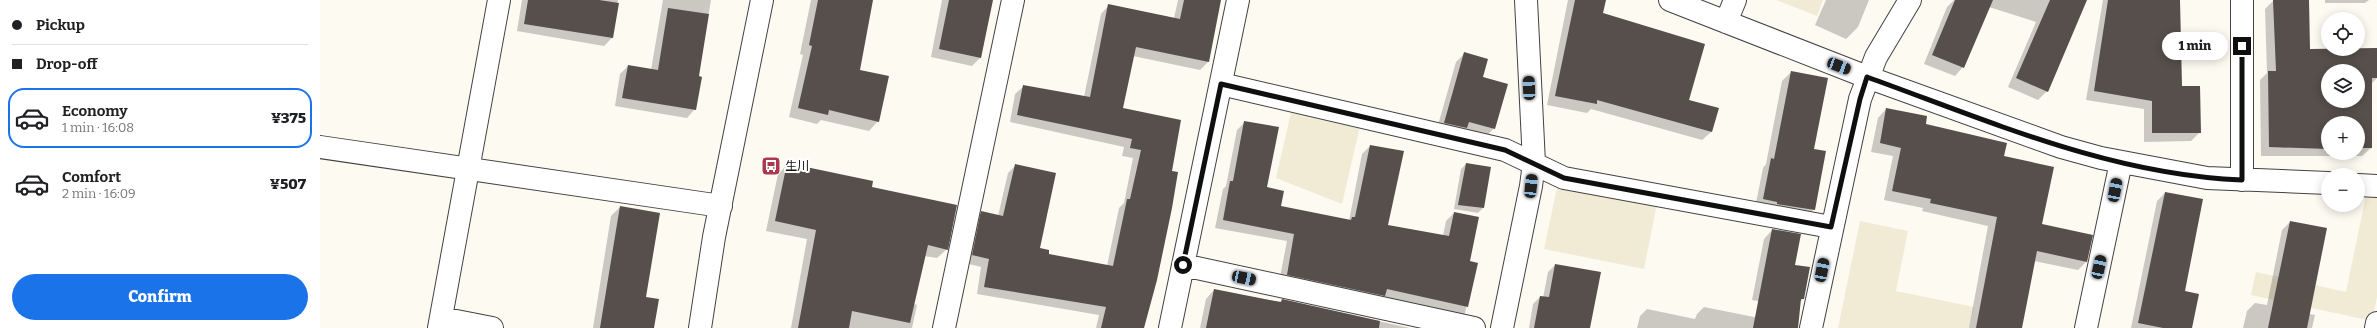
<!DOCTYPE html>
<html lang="en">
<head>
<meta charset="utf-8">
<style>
	:root { --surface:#fff; --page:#f2f2f2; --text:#202124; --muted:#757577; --line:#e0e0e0; --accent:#1a73e8 }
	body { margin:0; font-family:Bitter,"Noto Sans JP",serif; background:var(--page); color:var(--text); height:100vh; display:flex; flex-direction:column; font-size:15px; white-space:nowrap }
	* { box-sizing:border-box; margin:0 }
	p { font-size:13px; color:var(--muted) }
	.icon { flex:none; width:22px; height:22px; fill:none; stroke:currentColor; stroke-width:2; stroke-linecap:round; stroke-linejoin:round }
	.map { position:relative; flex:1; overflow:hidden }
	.sheet { display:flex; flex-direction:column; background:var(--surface); width:320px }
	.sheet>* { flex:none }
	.hud { display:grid; align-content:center; height:88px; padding:0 12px; background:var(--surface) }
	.buttons { position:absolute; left:2001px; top:12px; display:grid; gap:8px }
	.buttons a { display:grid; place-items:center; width:44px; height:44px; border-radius:50%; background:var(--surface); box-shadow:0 2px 10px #0003; font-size:20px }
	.end { position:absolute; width:18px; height:18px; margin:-9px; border:5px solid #0f0f0f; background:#fff; box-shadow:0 0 0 2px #fff }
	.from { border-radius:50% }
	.bubble { position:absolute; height:28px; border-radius:14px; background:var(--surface); box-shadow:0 2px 10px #0003; font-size:13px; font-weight:800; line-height:28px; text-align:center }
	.car { position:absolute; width:12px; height:24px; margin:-12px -6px; border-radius:5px; box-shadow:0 0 3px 1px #0007; background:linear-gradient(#222 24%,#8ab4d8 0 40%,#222 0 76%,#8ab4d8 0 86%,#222 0) }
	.hud b { display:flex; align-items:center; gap:14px; height:38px; font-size:15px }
	.hud b+b { border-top:1px solid var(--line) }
	.hud i { width:10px; height:10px; background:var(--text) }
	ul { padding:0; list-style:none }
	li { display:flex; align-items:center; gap:12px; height:60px; margin:0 8px 6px; padding:0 4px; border:2px solid transparent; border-radius:16px }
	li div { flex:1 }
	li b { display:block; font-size:15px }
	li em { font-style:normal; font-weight:800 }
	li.active { border-color:var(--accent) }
	li>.icon { width:36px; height:36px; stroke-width:1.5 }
	.primary-button { display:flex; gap:8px; margin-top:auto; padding:8px 12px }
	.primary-button a { flex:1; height:46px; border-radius:24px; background:var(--accent); color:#fff; font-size:16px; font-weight:800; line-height:46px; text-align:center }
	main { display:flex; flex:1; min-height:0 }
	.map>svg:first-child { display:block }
	.farmland { fill:#f1ebd5 }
	.shadow { fill:#0003; fill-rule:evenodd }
	.building { fill:#564f4c; fill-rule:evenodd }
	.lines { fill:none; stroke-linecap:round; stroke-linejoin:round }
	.minor-casing { stroke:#424242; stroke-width:24 }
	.minor { stroke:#fff; stroke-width:22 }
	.route { stroke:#0f0f0f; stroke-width:5 }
	.labels { text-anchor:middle; stroke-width:4; stroke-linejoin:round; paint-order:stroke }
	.poi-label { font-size:12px; fill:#0f0f0f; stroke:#fff; text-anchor:start }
</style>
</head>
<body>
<main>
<section class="sheet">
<div class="hud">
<b><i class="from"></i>Pickup</b>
<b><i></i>Drop-off</b>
</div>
<ul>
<li class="active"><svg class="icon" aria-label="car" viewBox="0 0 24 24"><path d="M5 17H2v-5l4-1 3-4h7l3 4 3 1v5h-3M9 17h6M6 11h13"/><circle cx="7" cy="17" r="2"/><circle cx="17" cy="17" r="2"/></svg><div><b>Economy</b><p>1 min · 16:08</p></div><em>¥375</em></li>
<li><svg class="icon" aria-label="car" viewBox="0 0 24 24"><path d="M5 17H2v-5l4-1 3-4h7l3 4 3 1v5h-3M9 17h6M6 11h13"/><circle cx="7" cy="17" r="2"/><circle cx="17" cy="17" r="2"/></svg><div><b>Comfort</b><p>2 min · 16:09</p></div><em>¥507</em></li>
</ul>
<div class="primary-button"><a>Confirm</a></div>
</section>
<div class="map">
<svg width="2057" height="328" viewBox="0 0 2057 328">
	<rect width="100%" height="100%" fill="#fdfaf2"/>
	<path class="farmland" d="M1456,0H1503L1497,16Z
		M972,108L1041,122L1022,204L956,178Z
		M1238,183L1337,204L1324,269L1224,249Z
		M2046,195L2057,197V297L2052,321L1931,295L1936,272L2026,292Z
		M1540,221L1588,231L1576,291L1654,307L1649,328H1518Z"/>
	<path class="shadow" d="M202,0H298L292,38L284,46L197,31Z
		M343,0H393H391L378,77L375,109L367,118L295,106L300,74L308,66L331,70Z
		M491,0H552L539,71L558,121L549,131L501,120L497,124L469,117L483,55L480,54Z
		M622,0H672L661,57L652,66L611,57Z
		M858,0H900L888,62L880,70L813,56L802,109L860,121L823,328H776L779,315L657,294L661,267L645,263L654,220L662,212L678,216L688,173L696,165L718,249L728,255L787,266L799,208L804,203L813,158L802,156L804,147L690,122L695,94L704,86L764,97L781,14L789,5L854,18Z
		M1248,0H1285L1282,13L1368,100L1391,132L1382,140L1271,109L1267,113L1227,105Z
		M1506,0H1549L1538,27L1526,39L1495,25Z
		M1634,0H1766L1727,91L1718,100L1688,87L1716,22L1669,7L1643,67L1635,76L1604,64L1627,7Z
		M1783,0H1859L1861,87L1880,132L1871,141L1824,142V109L1766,100Z
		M1988,0L1989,50L2057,49V78L2051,84V148L2042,156H1941L1940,80L1947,73L1945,9L1953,1ZM2008,71H2038V101H2008ZM2008,123H2038V153H2008Z
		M2005,0H2049L2045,3H2005Z
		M1144,54L1162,78L1174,128L1166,137L1116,132L1136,62Z
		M1471,72L1493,150L1494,209L1485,218L1435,208L1443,168L1446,164L1462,81Z
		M1566,109L1683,157L1721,225L1766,262L1758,270L1714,261L1701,328H1649L1668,226L1602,211L1603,208L1564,200L1573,156L1551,152L1558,118Z
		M925,122L946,188L960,207L1029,221L1042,154L1050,146L1067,226L1123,236L1126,221L1134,213L1149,262L1156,264L1145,313L1137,321L959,282L967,241L895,228L903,189L906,186L917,130Z
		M468,164L551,187L627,249L617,258L604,256L594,304L597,305L592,328H471L487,239L446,231L458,174Z
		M1146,164L1163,208L1158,213L1134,209L1141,169Z
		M1845,193L1871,328H1811L1837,201Z
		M300,207L324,298L333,328H273L291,216Z
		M1970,222L1989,314L1995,315L1992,328H1923L1927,311L1935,303L1947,305L1962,230Z
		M1452,230L1474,265L1483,299L1474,307L1432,300L1444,239Z
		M1235,265L1269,328H1209L1213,304L1220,297L1223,298L1228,272Z
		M894,290L960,302L962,300L1090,328H880L886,299Z
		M1384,307L1449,320L1447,328H1317L1320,316L1327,309L1375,319L1377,314Z"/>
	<path class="building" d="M208,0H279L299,3L293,38L204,24Z
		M498,0H553L540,70L569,76L559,122L509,110L508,115L478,108L492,46L489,45Z
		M629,0H673L661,58L619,49Z
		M864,0H901L889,62L816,47L803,108L861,120L852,171L858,172L852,208L837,280L824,328H781L786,307L664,287L669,259L652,255L661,211L683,216L695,164L736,173L720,248L729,250V254L793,266L807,199H810L821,150L810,148L812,139L697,115L703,85L770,97L788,4L860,19Z
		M1255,0H1286L1283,13L1385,44L1369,100L1399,108L1392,132L1277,100V104L1235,96Z
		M1635,0H1673L1644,68L1612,55Z
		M1730,0H1767L1728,92L1696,78Z
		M1788,0H1860L1862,86H1880L1881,133H1832V101L1774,91Z
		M1953,0H1989L1990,49L2057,48V78H2052V148H2038V123H2008V149L1949,147L1948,71H1956ZM2008,71H2038V101H2008Z
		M348,8L389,14L379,76L382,77L376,110L302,98L308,65L338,70Z
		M1144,52L1168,59L1163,77L1188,84L1175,129L1149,122L1147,128L1124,123Z
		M1471,71L1508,78L1494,149L1506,151L1495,210L1457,204V202L1443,199L1451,158L1454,159Z
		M1566,108L1607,116L1606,124L1687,143L1684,156L1734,167L1722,224L1773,235L1767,262L1717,251L1702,328H1656L1677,217L1610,203L1611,199L1572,191L1581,148L1560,143Z
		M924,121L959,127L947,187L964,191L961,206L1031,220L1032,217H1035L1050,145L1084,151L1068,225L1129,236L1134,212L1159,217L1150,261L1158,263L1148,307L1067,289L1065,296L967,275L974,234L903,220L910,181H913Z
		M467,163L553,181L552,187L637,205L628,250L608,245L590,323L532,311L529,328H478L496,230L455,221Z
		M1146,163L1171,167L1164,208L1138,205Z
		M1845,192L1883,199L1865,291L1879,294L1872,328H1843L1818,323Z
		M300,206L340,213L326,297L339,299L334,328H280Z
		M1970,221L2007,228L1987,328H1948Z
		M1452,229L1481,234L1475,265L1490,267L1484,299H1481L1478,328H1433Z
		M1235,264L1281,272L1270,328H1214L1220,296L1229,297Z
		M894,289L955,301L961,302L962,299L1060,321L1059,328H886Z"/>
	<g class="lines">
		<defs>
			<path id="minor" d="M1350,0L1547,77L1741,147L1781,158L1887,178L2008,183
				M1922,0V180
				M1406,22L1415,0
				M901,84L1185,150L1244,178L1511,227
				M0,147L401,206
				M2038,185L2057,186
				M863,265L1154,328
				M121,318L172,328
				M119,328L179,0
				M380,328L394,237L442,0
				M624,328L693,0
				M850,328L918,0
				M1182,328L1211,186L1214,163L1206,0
				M1491,328L1540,99L1556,57L1590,0
				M1766,328L1801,162
				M2056,328L2057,323"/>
		</defs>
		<use href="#minor" class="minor-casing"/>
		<use href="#minor" class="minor"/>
	</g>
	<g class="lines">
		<path class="route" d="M863,265L901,84L1185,150L1244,178L1511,227L1540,99L1547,77C1669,121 1791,175 1922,180V46"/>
	</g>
	<defs>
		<symbol id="bus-square" viewBox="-11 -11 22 22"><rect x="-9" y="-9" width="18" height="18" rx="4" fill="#ad384d" stroke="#fff"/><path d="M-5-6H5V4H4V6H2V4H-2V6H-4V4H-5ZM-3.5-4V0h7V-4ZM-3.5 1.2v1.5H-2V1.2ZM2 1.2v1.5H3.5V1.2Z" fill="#fff"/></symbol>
	</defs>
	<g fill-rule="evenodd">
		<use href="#bus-square" x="440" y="155" width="22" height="22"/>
	</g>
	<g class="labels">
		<g class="poi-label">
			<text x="465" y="170">生川</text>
		</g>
	</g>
</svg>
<div class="buttons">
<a><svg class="icon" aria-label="locate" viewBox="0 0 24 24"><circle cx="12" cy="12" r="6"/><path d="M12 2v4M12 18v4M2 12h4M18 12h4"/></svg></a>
<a><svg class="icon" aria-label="layers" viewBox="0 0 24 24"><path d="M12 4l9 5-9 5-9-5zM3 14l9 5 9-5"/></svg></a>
<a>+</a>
<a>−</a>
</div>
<i class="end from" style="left:863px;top:265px"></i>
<i class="end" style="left:1922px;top:46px"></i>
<div class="bubble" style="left:1842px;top:32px;width:66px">1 min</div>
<i class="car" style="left:1519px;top:66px;rotate:111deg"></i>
<i class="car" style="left:1209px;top:88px;rotate:358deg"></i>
<i class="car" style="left:1211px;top:186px;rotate:6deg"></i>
<i class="car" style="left:1795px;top:190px;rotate:11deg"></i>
<i class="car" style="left:1779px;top:267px;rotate:12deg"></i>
<i class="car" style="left:1502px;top:270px;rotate:11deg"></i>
<i class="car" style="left:924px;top:278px;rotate:102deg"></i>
</div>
</main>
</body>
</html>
